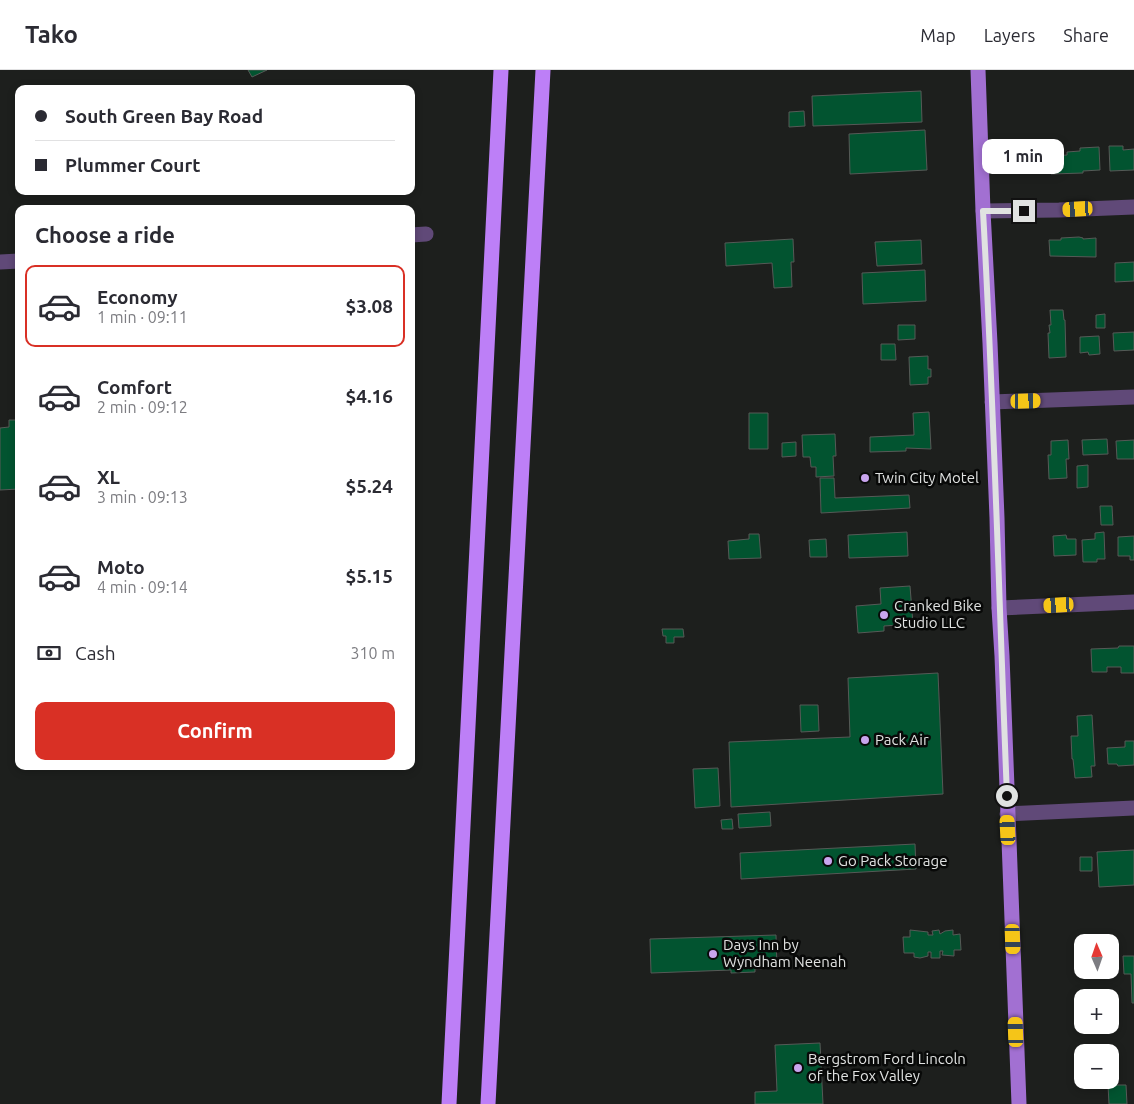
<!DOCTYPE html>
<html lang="en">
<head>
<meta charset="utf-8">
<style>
	:root { --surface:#fff; --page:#f7f7f7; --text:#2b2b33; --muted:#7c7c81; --line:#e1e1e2; --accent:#d93025 }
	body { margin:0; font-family:Ubuntu,sans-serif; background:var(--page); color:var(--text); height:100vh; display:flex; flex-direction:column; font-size:19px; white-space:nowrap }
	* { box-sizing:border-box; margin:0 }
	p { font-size:16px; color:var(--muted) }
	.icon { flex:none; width:28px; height:28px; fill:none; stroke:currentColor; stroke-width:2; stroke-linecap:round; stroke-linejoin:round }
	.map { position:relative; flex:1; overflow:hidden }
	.drawer { position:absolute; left:15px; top:135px; width:400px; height:565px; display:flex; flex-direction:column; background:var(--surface); border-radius:10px; box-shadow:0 2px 8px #0003 }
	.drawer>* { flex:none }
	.banner { position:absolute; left:15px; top:15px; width:400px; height:110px; border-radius:10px; box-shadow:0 2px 8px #0003; display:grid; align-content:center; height:110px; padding:0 20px; background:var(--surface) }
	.needle { width:32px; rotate:358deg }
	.buttons { position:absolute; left:1074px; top:864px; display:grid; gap:10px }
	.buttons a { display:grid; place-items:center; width:45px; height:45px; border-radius:10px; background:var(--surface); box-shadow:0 2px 8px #0003; font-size:25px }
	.end { position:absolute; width:22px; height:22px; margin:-11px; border:6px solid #e0e2e1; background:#111; box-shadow:0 0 0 2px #111 }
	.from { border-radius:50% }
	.bubble { position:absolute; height:35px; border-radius:10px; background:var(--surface); box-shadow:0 2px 8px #0003; font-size:16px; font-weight:600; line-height:35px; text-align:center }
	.car { position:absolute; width:15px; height:30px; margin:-15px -8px; border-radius:6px; box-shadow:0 0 4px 1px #0007; background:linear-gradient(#f5c518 24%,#345 0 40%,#f5c518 0 76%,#345 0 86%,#f5c518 0) }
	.banner b { display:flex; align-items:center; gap:18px; height:48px; font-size:19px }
	.banner b+b { border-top:1px solid var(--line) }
	.banner i { width:12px; height:12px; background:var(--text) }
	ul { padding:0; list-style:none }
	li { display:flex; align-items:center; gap:15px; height:82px; margin:0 10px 8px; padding:0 10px; border:2px solid transparent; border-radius:10px }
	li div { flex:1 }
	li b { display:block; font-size:19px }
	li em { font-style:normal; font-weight:600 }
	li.on { border-color:var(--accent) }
	li>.icon { width:45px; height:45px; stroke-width:1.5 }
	h2 { padding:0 20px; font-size:22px; line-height:60px }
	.pay { display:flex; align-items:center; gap:12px; height:55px; padding:0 20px; font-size:19px }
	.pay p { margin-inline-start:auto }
	.primary-button { display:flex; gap:10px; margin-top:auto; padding:10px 20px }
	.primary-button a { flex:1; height:58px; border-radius:10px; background:var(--accent); color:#fff; font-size:20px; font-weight:600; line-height:58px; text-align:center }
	header { display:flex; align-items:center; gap:30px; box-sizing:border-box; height:70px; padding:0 25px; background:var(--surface); border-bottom:1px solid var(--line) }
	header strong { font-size:24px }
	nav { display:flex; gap:28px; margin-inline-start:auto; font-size:18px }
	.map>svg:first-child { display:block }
	.building { fill:#025430; stroke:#565a57 }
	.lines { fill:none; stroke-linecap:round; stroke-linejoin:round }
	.minor { stroke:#604978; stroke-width:15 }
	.major { stroke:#a270d2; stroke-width:15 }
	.highway { stroke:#bd7ff7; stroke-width:15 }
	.route { stroke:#e0e2e1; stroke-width:6 }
	.poi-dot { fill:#c9a5ee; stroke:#080908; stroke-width:2 }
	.labels { text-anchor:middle; stroke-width:5; stroke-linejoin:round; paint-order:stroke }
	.poi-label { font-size:15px; fill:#e0e2e1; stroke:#080908; text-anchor:start }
</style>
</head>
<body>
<header>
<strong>Tako</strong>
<nav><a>Map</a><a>Layers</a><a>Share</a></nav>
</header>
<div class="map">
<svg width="1134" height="1034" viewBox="0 0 1134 1034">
	<rect width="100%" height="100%" fill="#1d1f1d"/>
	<path class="building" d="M248,0H267L252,7Z
		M921,21L922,52L813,56L812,26Z
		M804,41L805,56L789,57V42Z
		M925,60L927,100L850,104L849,64Z
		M1109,76H1123V80L1134,79V100L1110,101Z
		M1099,77L1100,100L1083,101V103L1051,104L1050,86L1067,85V82L1080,81V78Z
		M1079,167L1083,168V169L1096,168V187L1050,186L1049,170H1061V168Z
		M793,169L794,192H791L792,217L774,218L772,193L726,196L725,173Z
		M921,170L922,194L877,196L875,172Z
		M1134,192V211L1115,212V193Z
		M925,200L926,231L863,234L862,203Z
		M1050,240H1063L1064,250H1065L1066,287L1049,288L1048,263H1050L1049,255H1051Z
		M1105,244V258H1096V245Z
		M898,255H915V269L898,270Z
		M1134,262V280L1114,281L1113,263Z
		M1099,266L1100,284L1089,285L1088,282L1080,283V267Z
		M881,274H895L896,290H881Z
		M928,286V299H931V307H928V314L910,315L909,287Z
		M929,342L931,379L906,378V381L870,382V367L914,365L913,343Z
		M749,343H768V379H749Z
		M9,350H19V419L0,420V358L9,357Z
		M835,364L836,386H833L834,406L816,407V397H811L810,387H803L802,365Z
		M1107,369L1108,384L1083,385L1082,370Z
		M1068,370L1069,389H1066L1067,408L1049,409L1048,385H1051V371Z
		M1134,370V389H1117L1116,371Z
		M796,372V386L782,387V373Z
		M1088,395V417L1077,418V396Z
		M820,408H834L835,428L909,425L910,438L821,443Z
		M1100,436H1112L1113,455H1101Z
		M907,462L908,486L849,488L848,465Z
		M1104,462L1105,489H1097V492H1083L1082,470L1095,469V463Z
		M749,464H759L761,488L729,489L728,471L749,469Z
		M1066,465L1067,469H1076V485L1054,486L1053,466Z
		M1134,466V490H1130V486H1118V467Z
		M826,469L827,487H810L809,470Z
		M910,516L913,554L884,556V561L858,563L856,536L881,534L880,518Z
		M662,559H683L684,567H674V573H666V566H663Z
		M1119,576H1134V603H1121V597H1107V602H1092L1091,579L1118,578Z
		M938,603L943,724L731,737L729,672L850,667L848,608Z
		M800,635H818L819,661L801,662Z
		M1092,645L1095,696H1091L1092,707L1075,708L1073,689H1072L1071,666H1078L1077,646Z
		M1125,671H1134V695L1118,696L1117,694H1108L1107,678L1125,677Z
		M718,698L720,736L695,738L693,699Z
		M770,742L771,756L739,758L738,744Z
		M732,749L733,759H722L721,750Z
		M915,774L916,799L741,809L740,783Z
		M1134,780V815L1099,817L1097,782Z
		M1080,787H1092V801H1080Z
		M910,860L928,862V865H933L932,861L939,860L940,864L945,861L953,860V865L960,864L961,880H954V886L942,885L943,881H940V888H931V882H928V886L920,888L914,887V883H904L903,867H910Z
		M776,865L777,898L755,899V902L731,903V900L651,903L650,869Z
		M1123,886H1134V933H1132L1131,904H1124Z
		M820,973L823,1034H755V1022L777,1021L775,975Z
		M1108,1015H1126L1127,1034H1109Z"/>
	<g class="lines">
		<path class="minor" d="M983,141L1059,140L1134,137
			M411,165L426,164
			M0,192L19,191
			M992,332L1134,327
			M999,538L1134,532
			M1007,744L1134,738"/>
		<path class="major" d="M978,0L983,141L990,273L997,448L999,538L1002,586L1019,1034"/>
		<path class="highway" d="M449,1034L501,0
			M488,1034L543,0"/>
	</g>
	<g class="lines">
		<path class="route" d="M1007,726C999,531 994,336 983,141H1024"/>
	</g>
	<g class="poi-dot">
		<circle cx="865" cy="408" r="5"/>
		<circle cx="884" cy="545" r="5"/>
		<circle cx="865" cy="670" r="5"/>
		<circle cx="828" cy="791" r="5"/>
		<circle cx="713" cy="884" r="5"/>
		<circle cx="798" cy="998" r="5"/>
	</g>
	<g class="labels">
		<g class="poi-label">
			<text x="875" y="413">Twin City Motel</text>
			<text x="894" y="541">Cranked Bike<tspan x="894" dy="17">Studio LLC</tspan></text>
			<text x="875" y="675">Pack Air</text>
			<text x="838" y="796">Go Pack Storage</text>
			<text x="723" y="880">Days Inn by<tspan x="723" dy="17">Wyndham Neenah</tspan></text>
			<text x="808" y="994">Bergstrom Ford Lincoln<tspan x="808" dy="17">of the Fox Valley</tspan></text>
		</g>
	</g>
</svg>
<div class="buttons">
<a><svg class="needle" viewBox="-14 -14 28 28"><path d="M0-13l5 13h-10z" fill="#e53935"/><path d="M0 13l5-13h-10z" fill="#7c7c81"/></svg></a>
<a>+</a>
<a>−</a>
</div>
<i class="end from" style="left:1007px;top:726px"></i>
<i class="end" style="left:1024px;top:141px"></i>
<div class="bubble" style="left:982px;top:69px;width:82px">1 min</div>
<i class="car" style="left:1078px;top:139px;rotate:267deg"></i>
<i class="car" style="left:1026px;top:331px;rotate:89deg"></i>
<i class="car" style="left:1059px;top:535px;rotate:267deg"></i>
<i class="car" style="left:1008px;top:760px;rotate:357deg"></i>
<i class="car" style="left:1013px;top:869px;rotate:178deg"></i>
<i class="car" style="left:1016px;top:962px;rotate:358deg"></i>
<div class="banner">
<b><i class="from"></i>South Green Bay Road</b>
<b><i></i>Plummer Court</b>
</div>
<section class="drawer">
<h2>Choose a ride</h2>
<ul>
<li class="on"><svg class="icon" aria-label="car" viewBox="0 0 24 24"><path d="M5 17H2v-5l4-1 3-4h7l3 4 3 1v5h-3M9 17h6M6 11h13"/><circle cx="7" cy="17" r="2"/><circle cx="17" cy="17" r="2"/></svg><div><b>Economy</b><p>1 min · 09:11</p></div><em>$3.08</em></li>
<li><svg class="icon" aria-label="car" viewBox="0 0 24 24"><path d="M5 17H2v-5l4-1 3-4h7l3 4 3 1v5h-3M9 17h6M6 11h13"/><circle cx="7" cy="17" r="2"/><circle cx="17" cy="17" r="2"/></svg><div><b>Comfort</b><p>2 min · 09:12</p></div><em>$4.16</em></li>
<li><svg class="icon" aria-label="car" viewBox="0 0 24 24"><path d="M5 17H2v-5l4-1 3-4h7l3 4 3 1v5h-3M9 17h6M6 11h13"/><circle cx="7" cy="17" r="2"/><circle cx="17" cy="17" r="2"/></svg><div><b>XL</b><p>3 min · 09:13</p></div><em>$5.24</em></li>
<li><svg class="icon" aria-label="car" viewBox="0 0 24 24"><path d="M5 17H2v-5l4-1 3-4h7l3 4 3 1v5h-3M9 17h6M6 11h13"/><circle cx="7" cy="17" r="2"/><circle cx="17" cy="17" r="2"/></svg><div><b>Moto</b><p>4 min · 09:14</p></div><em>$5.15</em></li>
</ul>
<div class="pay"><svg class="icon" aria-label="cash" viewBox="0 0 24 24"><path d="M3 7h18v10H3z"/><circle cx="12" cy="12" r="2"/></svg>Cash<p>310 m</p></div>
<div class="primary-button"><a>Confirm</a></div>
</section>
</div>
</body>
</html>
